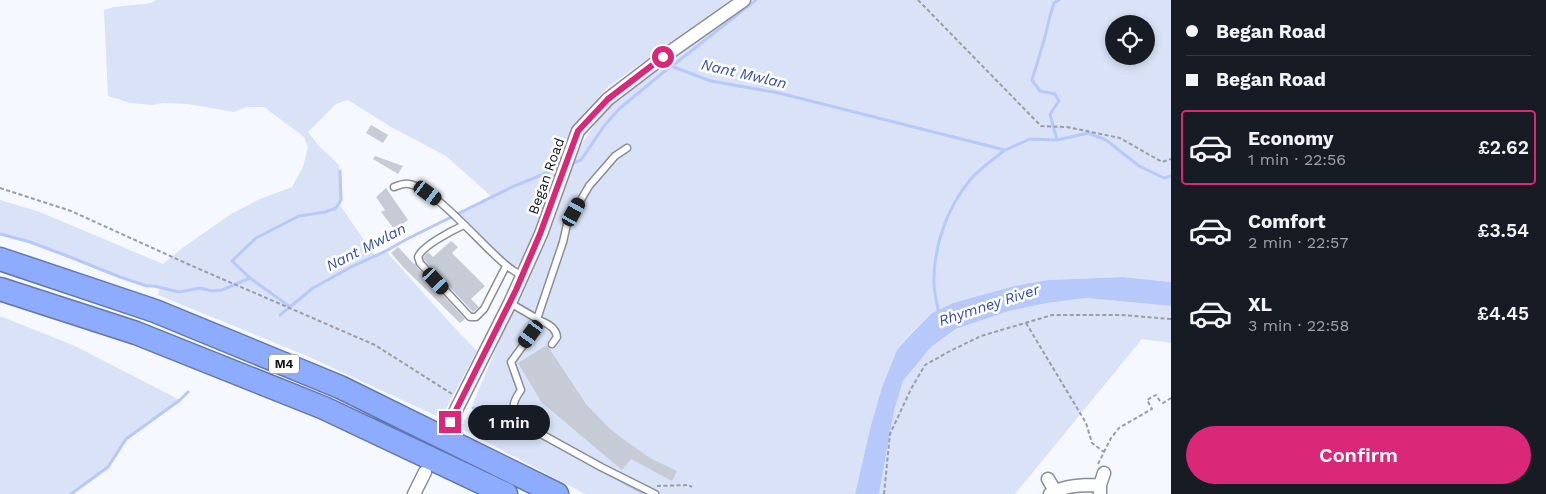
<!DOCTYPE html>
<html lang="en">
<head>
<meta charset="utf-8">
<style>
	:root { --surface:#171b24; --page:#20242c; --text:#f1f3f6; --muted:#9ea1a6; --line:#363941; --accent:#db2777 }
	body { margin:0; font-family:"Work Sans",sans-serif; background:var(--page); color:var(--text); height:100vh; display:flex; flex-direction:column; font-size:19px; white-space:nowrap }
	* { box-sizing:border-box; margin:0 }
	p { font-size:16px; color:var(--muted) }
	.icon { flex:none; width:28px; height:28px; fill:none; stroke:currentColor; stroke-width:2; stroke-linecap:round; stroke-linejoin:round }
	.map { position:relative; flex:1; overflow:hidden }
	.sheet { display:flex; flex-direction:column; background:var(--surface); width:375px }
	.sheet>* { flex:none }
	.banner { display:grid; align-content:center; height:110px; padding:0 15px; background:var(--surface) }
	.tools { position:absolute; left:1105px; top:15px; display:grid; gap:10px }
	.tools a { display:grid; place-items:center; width:50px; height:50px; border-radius:50%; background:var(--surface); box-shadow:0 2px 8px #0003; font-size:25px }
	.end { position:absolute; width:22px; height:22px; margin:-11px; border:6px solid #db2777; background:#fff; box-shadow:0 0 0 2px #fff }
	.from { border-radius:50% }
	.bubble { position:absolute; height:35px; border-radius:18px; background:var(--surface); box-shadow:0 2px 8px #0003; font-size:16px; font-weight:600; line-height:35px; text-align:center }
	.car { position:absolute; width:15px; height:30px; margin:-15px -8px; border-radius:6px; box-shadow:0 0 4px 1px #0007; background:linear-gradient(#222 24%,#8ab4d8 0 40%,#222 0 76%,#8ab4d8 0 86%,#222 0) }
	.banner b { display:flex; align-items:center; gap:18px; height:48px; font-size:19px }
	.banner b+b { border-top:1px solid var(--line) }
	.banner i { width:12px; height:12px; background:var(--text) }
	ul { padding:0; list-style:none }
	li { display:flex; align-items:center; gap:15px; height:75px; margin:0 10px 8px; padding:0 5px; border:2px solid transparent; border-radius:5px }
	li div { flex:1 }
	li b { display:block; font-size:19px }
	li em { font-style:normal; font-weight:600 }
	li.current { border-color:var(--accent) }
	li>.icon { width:45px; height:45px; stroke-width:1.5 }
	.action { display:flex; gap:10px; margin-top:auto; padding:10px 15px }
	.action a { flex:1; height:58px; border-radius:30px; background:var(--accent); color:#fff; font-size:20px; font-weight:600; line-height:58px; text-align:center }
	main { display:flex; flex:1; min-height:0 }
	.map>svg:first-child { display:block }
	.green { fill:#d9e2f6; fill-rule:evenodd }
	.water { fill:#b7c9fa }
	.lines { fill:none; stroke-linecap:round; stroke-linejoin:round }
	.stream { stroke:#b7c9fa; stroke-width:3 }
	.building { fill:#c7cbd5 }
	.lane-casing { stroke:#898d96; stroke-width:9 }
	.street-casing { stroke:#898d96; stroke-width:15 }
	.highway-casing { stroke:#6377ae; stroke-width:25 }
	.path { stroke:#9a9da2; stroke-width:2; stroke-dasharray:4 2.5; stroke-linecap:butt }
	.lane { stroke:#fff; stroke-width:6 }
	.street { stroke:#fff; stroke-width:12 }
	.highway { stroke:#8eacfe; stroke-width:22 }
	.route { stroke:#db2777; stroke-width:6 }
	.labels { text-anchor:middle; stroke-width:5; stroke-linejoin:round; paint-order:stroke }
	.shield { fill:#fff; stroke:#5a5b5e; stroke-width:1 }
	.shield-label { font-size:12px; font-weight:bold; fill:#141519 }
	.street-label { font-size:14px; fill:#141519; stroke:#fff }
	.water-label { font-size:15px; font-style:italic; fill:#354da8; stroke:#fff }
</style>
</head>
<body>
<main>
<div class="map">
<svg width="1171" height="494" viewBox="0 0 1171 494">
	<rect width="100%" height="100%" fill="#f5f8fe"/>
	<path class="green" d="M156,0H730L608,87L584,113L574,127L561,156L549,199L522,264L512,267L457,214L492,197L446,156L391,127L348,100L336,104L308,132L319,146L339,165L341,200L339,204L375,256L386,251L451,324L477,351L441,418L307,356L158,295L160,288L154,286H147L120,277L70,257L30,242L0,234V200L40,212L163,264L181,249L231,214L260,199L292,187L303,167L308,147L304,137L264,107H246L234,112L188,104L163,103L151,105L131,103L108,96L104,10L114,7L151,3Z
		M754,0H1171V282L1123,277L1048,280L953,303L932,313L911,333L897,350L882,387L871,425L855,494H585L460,428L473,408L474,401L527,274L576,152L602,114L619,96ZM1114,24H1146V56H1114Z
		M1086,298L1171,306V343L1142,339L1015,494H879L894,411L903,381L931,347L957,329L1009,311L1047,303Z
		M0,316L75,346L180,400L126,439L108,467L71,494H0Z"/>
	<path class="water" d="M1123,277L1171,282V306L1086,298L1047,303L1009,311L956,329L931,347L903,381L894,411L879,494H855L871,425L882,387L897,350L911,334L932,313L953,303L1015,286L1048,280Z"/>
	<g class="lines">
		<path class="stream" d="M672,66L756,0
			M1057,140L1050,114L1059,101L1055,94L1040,91L1032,80L1045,37L1050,16L1054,3L1059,0
			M570,164L581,160L604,126L619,109L671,66L711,81L779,93L1005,150L1030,139L1057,140L1088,133L1106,140L1139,166L1164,178L1171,176
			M0,234L30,242L70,257L120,277L147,286H154L179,292L200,288L212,291L222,290L250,278
			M290,307L250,278L232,261L256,238L299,216L325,212L336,208L341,200L340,171
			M938,310C937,302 934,292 934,284C933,247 947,208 970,180C979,169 994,159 1005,150
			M280,315L313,288L353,266L386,251L407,239L512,187L561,167
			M473,408L496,413L645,494
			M71,494L108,467L126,439L180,400L188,392"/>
	</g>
	<path class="building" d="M371,125L388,135L383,143L366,133Z
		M375,156L403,166L398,174L373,159Z
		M386,188L408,220L395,230L381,212L385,210L376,197Z
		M451,241L458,247L452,253L485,286L471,299L479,307L473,312L424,260L423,258L428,252L433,257Z
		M398,247L414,264L415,263L416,266L465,319L460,323L404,268L391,253Z
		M547,345L586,404L608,427L623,439L650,458L677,471L672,481L631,459L622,470L540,401L539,398L518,363Z"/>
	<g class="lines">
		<defs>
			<path id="lane" d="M394,187C399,185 404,183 409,184C435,188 483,247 506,265C511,270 517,272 522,276
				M464,225C453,230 422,246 418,257L420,263L470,317H476L484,309L506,266
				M510,303L541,321L511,362L521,390C511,404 510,412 523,424L601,467L655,494
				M537,319L563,242L567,224L589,186L615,156L627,148
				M541,321C549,324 556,328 557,337L552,344"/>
			<path id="street" d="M450,422L510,303L541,234L578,131L608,99L663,57L744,0
				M1048,479L1055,491
				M414,494L425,472
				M1050,494C1065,485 1083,485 1100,485
				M1100,494V485L1104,473"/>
			<path id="highway" d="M0,259L155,311L340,387L557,494
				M0,289L136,333L324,408L506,494"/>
		</defs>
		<use href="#lane" class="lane-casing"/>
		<use href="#street" class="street-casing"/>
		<use href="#highway" class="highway-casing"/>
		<path class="path" d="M918,0L1041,126L1067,127L1120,138L1162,162L1171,159
			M0,188L71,211L190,265L375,345L452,394
			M1026,323L1086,423L1092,443L1104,452
			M1098,464L1111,438L1119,428L1152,409L1147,400L1156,395L1160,401L1163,403L1171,398
			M657,486L688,485L692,487
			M884,494L890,434L911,389L925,365L950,351L981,336L1052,315H1122L1171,319"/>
		<use href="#lane" class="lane"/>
		<use href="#street" class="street"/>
		<use href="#highway" class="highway"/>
	</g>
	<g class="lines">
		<path class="route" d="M450,422L516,290L540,234L578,131L608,99L663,57"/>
	</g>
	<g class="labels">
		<rect class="shield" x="269" y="354.5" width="30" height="19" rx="4"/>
		<g class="shield-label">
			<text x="284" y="368">M4</text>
		</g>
		<g class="street-label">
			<text transform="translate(546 176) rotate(-70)" y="5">Began Road</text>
		</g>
		<g class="water-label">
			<text transform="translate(744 74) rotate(13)" y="5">Nant Mwlan</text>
			<text transform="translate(366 247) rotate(-27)" y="5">Nant Mwlan</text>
			<text transform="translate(989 305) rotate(-18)" y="5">Rhymney River</text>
		</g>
	</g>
</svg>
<div class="tools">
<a><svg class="icon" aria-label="locate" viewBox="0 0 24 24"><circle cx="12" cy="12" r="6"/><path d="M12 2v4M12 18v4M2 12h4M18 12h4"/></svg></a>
</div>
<i class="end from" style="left:663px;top:57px"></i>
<i class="end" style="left:450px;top:422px"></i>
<div class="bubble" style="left:468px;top:405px;width:82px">1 min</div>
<i class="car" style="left:428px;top:193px;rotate:126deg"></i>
<i class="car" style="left:574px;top:212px;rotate:29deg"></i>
<i class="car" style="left:436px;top:281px;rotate:137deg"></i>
<i class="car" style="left:531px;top:334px;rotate:216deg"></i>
</div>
<section class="sheet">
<div class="banner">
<b><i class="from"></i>Began Road</b>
<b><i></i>Began Road</b>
</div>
<ul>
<li class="current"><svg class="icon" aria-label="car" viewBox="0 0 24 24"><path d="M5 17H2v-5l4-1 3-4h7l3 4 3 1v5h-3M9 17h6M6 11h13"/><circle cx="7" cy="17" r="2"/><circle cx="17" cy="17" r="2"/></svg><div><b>Economy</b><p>1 min · 22:56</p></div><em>£2.62</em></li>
<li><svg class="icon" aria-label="car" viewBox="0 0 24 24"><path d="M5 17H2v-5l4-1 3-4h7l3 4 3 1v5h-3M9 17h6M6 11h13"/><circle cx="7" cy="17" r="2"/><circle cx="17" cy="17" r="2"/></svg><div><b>Comfort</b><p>2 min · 22:57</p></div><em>£3.54</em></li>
<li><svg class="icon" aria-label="car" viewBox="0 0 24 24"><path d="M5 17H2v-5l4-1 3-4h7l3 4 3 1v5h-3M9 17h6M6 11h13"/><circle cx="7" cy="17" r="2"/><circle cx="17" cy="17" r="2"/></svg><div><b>XL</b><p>3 min · 22:58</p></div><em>£4.45</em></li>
</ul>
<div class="action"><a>Confirm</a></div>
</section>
</main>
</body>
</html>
